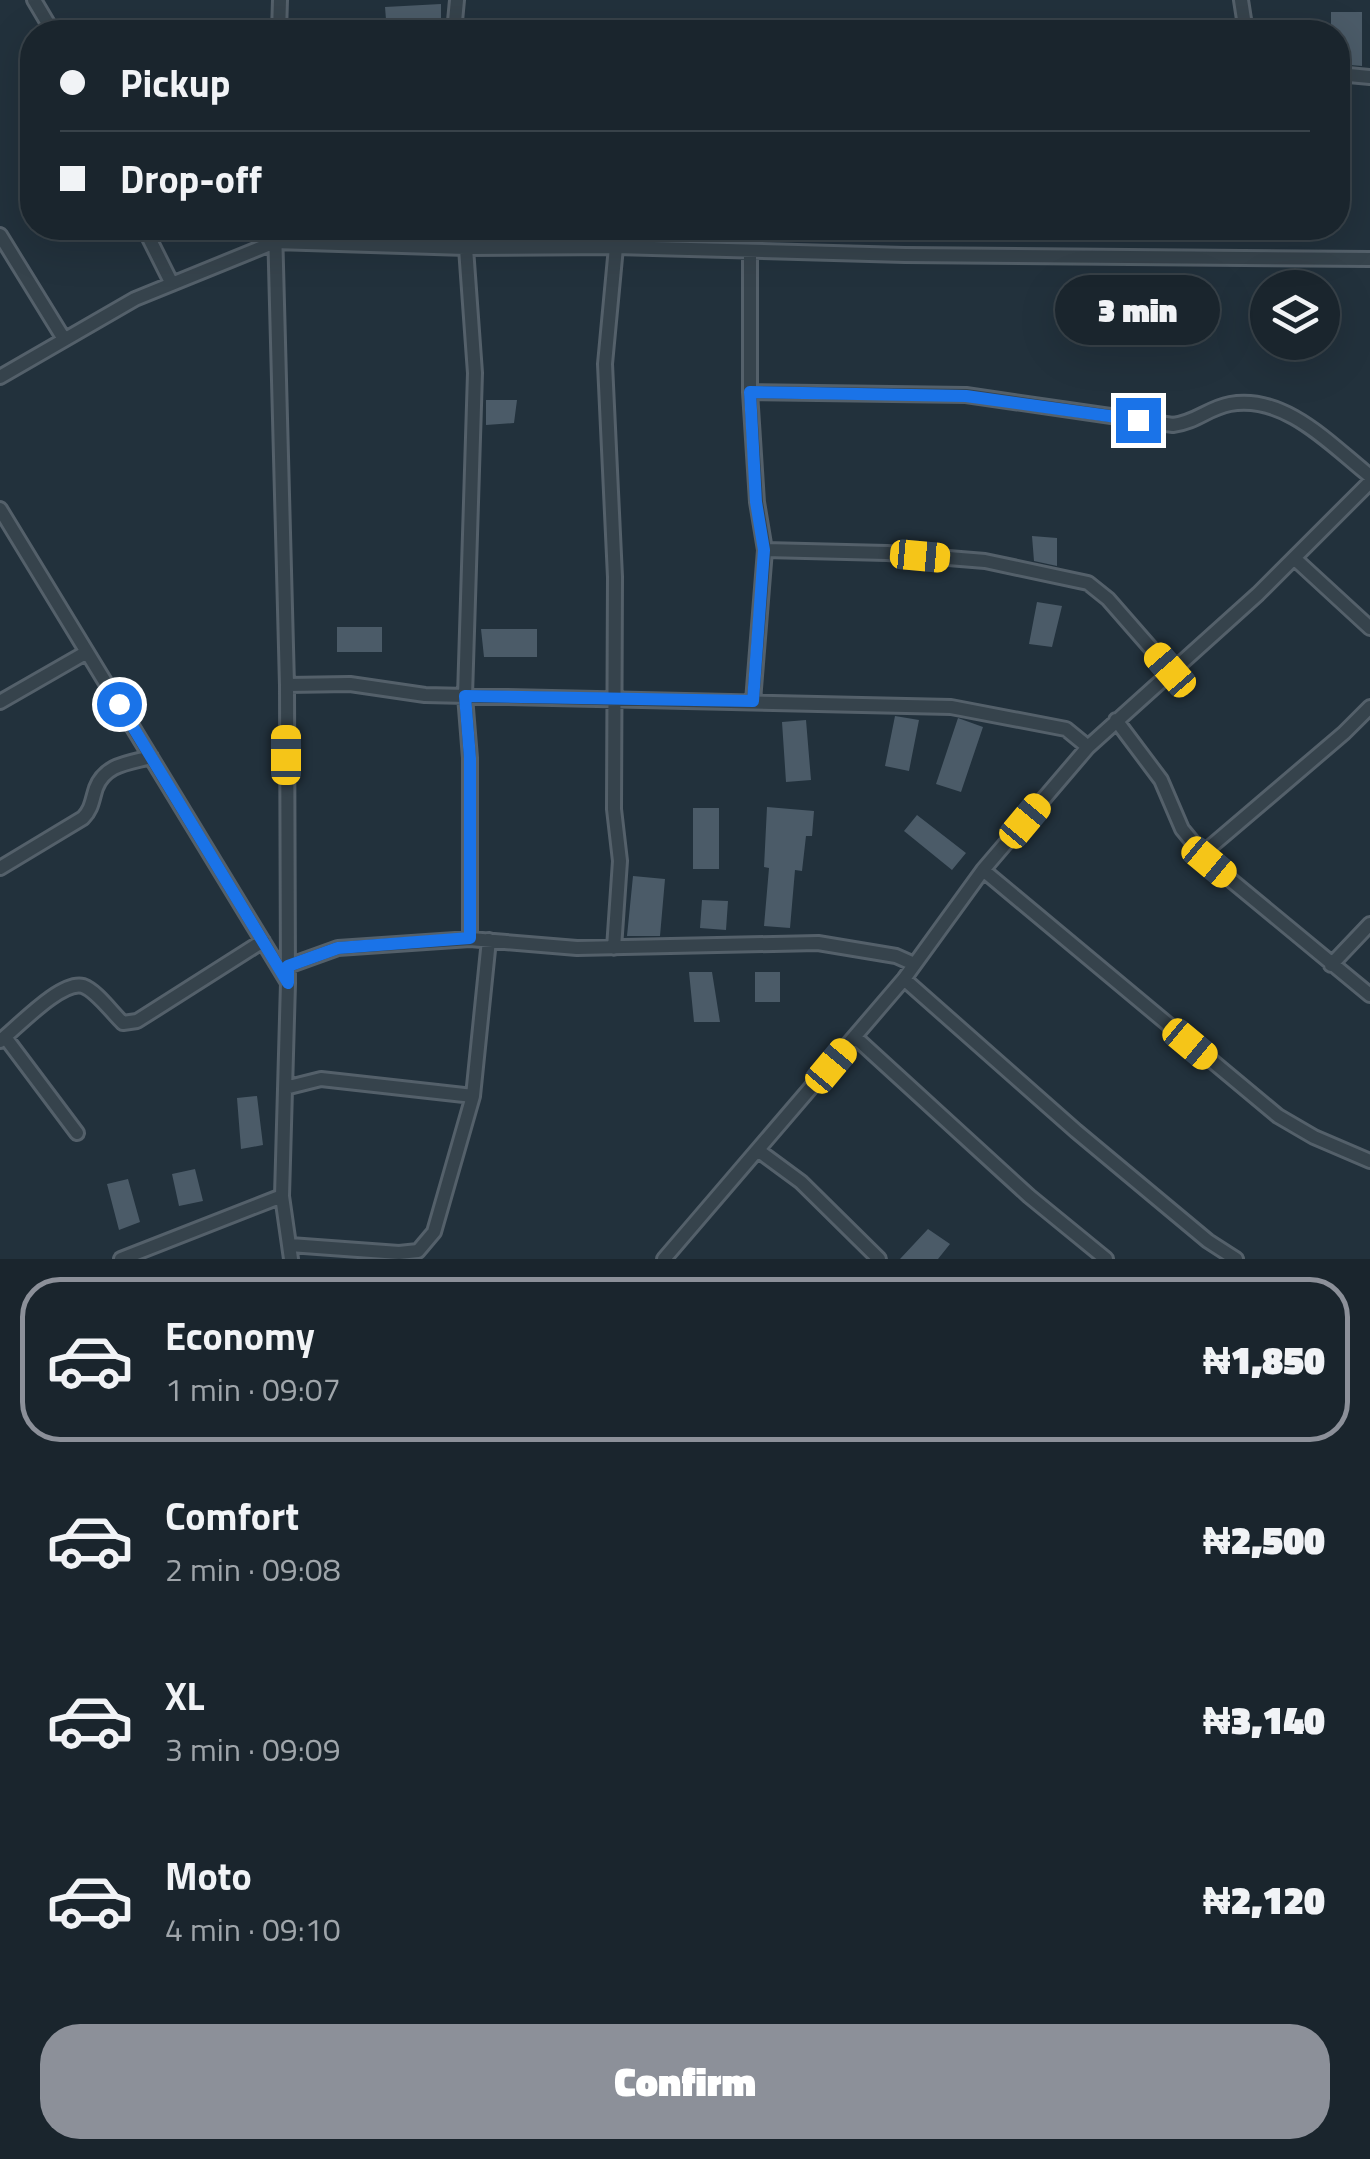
<!DOCTYPE html>
<html lang="en">
<head>
<meta charset="utf-8">
<style>
	:root { --surface:#1a252d; --page:#232d35; --text:#f1f3f6; --muted:#9fa5aa; --line:#384249; --accent:#8c9099 }
	body { margin:0; font-family:"Titillium Web",sans-serif; background:var(--page); color:var(--text); height:100vh; display:flex; flex-direction:column; font-size:38px; white-space:nowrap }
	* { box-sizing:border-box; margin:0 }
	p { font-size:32px; color:var(--muted) }
	.icon { flex:none; width:55px; height:55px; fill:none; stroke:currentColor; stroke-width:2; stroke-linecap:round; stroke-linejoin:round }
	.map { position:relative; height:1259px; overflow:hidden }
	.sheet { display:flex; flex-direction:column; background:var(--surface); flex:1 }
	.sheet>* { flex:none }
	.top-card { position:absolute; left:20px; top:20px; width:1330px; height:220px; border-radius:40px; box-shadow:0 10px 40px #0002,0 0 0 2px var(--line); display:grid; align-content:center; height:220px; padding:0 40px; background:var(--surface) }
	.buttons { position:absolute; left:1250px; top:270px; display:grid; gap:20px }
	.buttons a { display:grid; place-items:center; width:90px; height:90px; border-radius:50%; background:var(--surface); box-shadow:0 10px 40px #0002,0 0 0 2px var(--line); font-size:50px }
	.end { position:absolute; width:45px; height:45px; margin:-22px; border:12px solid #1a73e8; background:#fff; box-shadow:0 0 0 5px #fff }
	.from { border-radius:50% }
	.bubble { position:absolute; height:70px; border-radius:35px; background:var(--surface); box-shadow:0 10px 40px #0002,0 0 0 2px var(--line); font-size:32px; font-weight:800; line-height:70px; text-align:center }
	.car { position:absolute; width:30px; height:60px; margin:-30px -15px; border-radius:12px; box-shadow:0 0 8px 2px #0007; background:linear-gradient(#f5c518 24%,#345 0 40%,#f5c518 0 76%,#345 0 86%,#f5c518 0) }
	.top-card b { display:flex; align-items:center; gap:35px; height:95px; font-size:38px }
	.top-card b+b { border-top:2px solid var(--line) }
	.top-card i { width:25px; height:25px; background:var(--text) }
	ul { padding:18px 0 0; list-style:none }
	li { display:flex; align-items:center; gap:30px; height:165px; margin:0 20px 15px; padding:0 20px; border:5px solid transparent; border-radius:40px }
	li div { flex:1 }
	li b { display:block; font-size:38px }
	li em { font-style:normal; font-weight:800 }
	li.active { border-color:var(--accent) }
	li>.icon { width:90px; height:90px; stroke-width:1.5 }
	.cta { display:flex; gap:20px; margin-top:auto; padding:20px 40px }
	.cta a { flex:1; height:115px; border-radius:40px; background:var(--accent); color:#fff; font-size:40px; font-weight:800; line-height:115px; text-align:center }
	.map>svg:first-child { display:block }
	.building { fill:#4b5b68 }
	.lines { fill:none; stroke-linecap:round; stroke-linejoin:round }
	.minor-casing { stroke:#54606a; stroke-width:18 }
	.minor { stroke:#36434c; stroke-width:12 }
	.route { stroke:#1a73e8; stroke-width:12 }
</style>
</head>
<body>
<div class="map">
<svg width="1370" height="1259" viewBox="0 0 1370 1259">
	<rect width="100%" height="100%" fill="#22313c"/>
	<path class="building" d="M441,4V29L387,32L385,7Z
		M1331,12H1362V66L1338,64V32H1331Z
		M1176,289H1204V329H1179Z
		M486,400H517L514,423L486,425Z
		M1032,536L1057,538V566L1034,561Z
		M1037,602L1062,606L1052,647L1029,644Z
		M337,627H382V652H337Z
		M481,629H537V657H484Z
		M895,716L919,720L909,771L885,766Z
		M958,718L983,727L961,792L936,784Z
		M806,720L811,780L786,782L782,722Z
		M767,807L814,811L812,836H806L802,871L795,870L790,928L764,926L769,868L764,867Z
		M693,808H719V869H693Z
		M917,815L966,853L952,870L904,831Z
		M633,876L665,879L660,936H627Z
		M702,900L728,901L726,930L700,928Z
		M689,972H712L720,1022H694Z
		M755,972H780V1002H755Z
		M257,1096L263,1145L241,1149L237,1098Z
		M195,1169L203,1201L179,1206L172,1174Z
		M128,1179L140,1222L119,1230L107,1184Z
		M928,1229L950,1244L938,1259H900Z"/>
	<g class="lines">
		<defs>
			<path id="minor" d="M34,0L53,32
				M1241,0L1246,32
				M279,32L280,0
				M454,32L457,0
				M1338,74L1370,77
				M144,228L172,284
				M275,228L287,685L288,983L282,1196L291,1259
				M0,235L64,339
				M466,248L475,373L465,696L470,758V939
				M750,252V392L757,502L765,550L753,701
				M0,377L135,299L275,242L466,248L616,247L905,255L1370,259
				M750,392L966,395L1173,425C1197,422 1208,408 1230,404C1285,394 1331,445 1370,476
				M0,509L287,981
				M765,550L887,553L985,561L1088,583L1108,599L1170,670
				M1294,558L1370,628
				M287,685L350,684L425,695L951,707L1066,729L1088,747
				M0,702L87,652
				M1116,720L1161,780L1182,829L1209,862L1370,995
				M1202,854L1344,733L1370,707
				M0,868L83,818C92,809 92,800 96,788C105,764 129,763 151,757
				M983,870L1278,1116L1314,1137L1370,1161
				M614,948L620,861L614,809L615,577L605,364L616,247
				M1331,965L1370,924
				M288,966L338,948L470,939L577,948L818,943L896,956L914,964
				M904,979L1076,1131L1208,1241L1236,1259
				M5,1037L77,1133
				M855,1037L1029,1196L1106,1259
				M0,1041C17,1028 61,980 83,986C97,991 112,1013 123,1023L137,1021L263,941
				M285,1088L321,1079L473,1096
				M759,1151L801,1182L879,1259
				M290,1245L399,1253L418,1251L434,1232L473,1096L489,940
				M121,1259L282,1196
				M664,1259L904,979L983,870L1088,747L1258,594L1370,482"/>
		</defs>
		<use href="#minor" class="minor-casing"/>
		<use href="#minor" class="minor"/>
	</g>
	<g class="lines">
		<path class="route" d="M119,704L288,983V966L338,948L470,938V758L465,696L753,701L764,550L756,502L750,392L966,396L1138,420"/>
	</g>
</svg>
<div class="buttons">
<a><svg class="icon" aria-label="layers" viewBox="0 0 24 24"><path d="M12 4l9 5-9 5-9-5zM3 14l9 5 9-5"/></svg></a>
</div>
<i class="end from" style="left:119px;top:704px"></i>
<i class="end" style="left:1138px;top:420px"></i>
<div class="bubble" style="left:1055px;top:275px;width:165px">3 min</div>
<i class="car" style="left:920px;top:556px;rotate:95deg"></i>
<i class="car" style="left:1170px;top:670px;rotate:319deg"></i>
<i class="car" style="left:286px;top:755px;rotate:0deg"></i>
<i class="car" style="left:1025px;top:821px;rotate:40deg"></i>
<i class="car" style="left:1209px;top:862px;rotate:130deg"></i>
<i class="car" style="left:1190px;top:1044px;rotate:130deg"></i>
<i class="car" style="left:831px;top:1066px;rotate:40deg"></i>
<div class="top-card">
<b><i class="from"></i>Pickup</b>
<b><i></i>Drop-off</b>
</div>
</div>
<section class="sheet">
<ul>
<li class="active"><svg class="icon" aria-label="car" viewBox="0 0 24 24"><path d="M5 17H2v-5l4-1 3-4h7l3 4 3 1v5h-3M9 17h6M6 11h13"/><circle cx="7" cy="17" r="2"/><circle cx="17" cy="17" r="2"/></svg><div><b>Economy</b><p>1 min · 09:07</p></div><em>₦1,850</em></li>
<li><svg class="icon" aria-label="car" viewBox="0 0 24 24"><path d="M5 17H2v-5l4-1 3-4h7l3 4 3 1v5h-3M9 17h6M6 11h13"/><circle cx="7" cy="17" r="2"/><circle cx="17" cy="17" r="2"/></svg><div><b>Comfort</b><p>2 min · 09:08</p></div><em>₦2,500</em></li>
<li><svg class="icon" aria-label="car" viewBox="0 0 24 24"><path d="M5 17H2v-5l4-1 3-4h7l3 4 3 1v5h-3M9 17h6M6 11h13"/><circle cx="7" cy="17" r="2"/><circle cx="17" cy="17" r="2"/></svg><div><b>XL</b><p>3 min · 09:09</p></div><em>₦3,140</em></li>
<li><svg class="icon" aria-label="car" viewBox="0 0 24 24"><path d="M5 17H2v-5l4-1 3-4h7l3 4 3 1v5h-3M9 17h6M6 11h13"/><circle cx="7" cy="17" r="2"/><circle cx="17" cy="17" r="2"/></svg><div><b>Moto</b><p>4 min · 09:10</p></div><em>₦2,120</em></li>
</ul>
<div class="cta"><a>Confirm</a></div>
</section>
</body>
</html>
